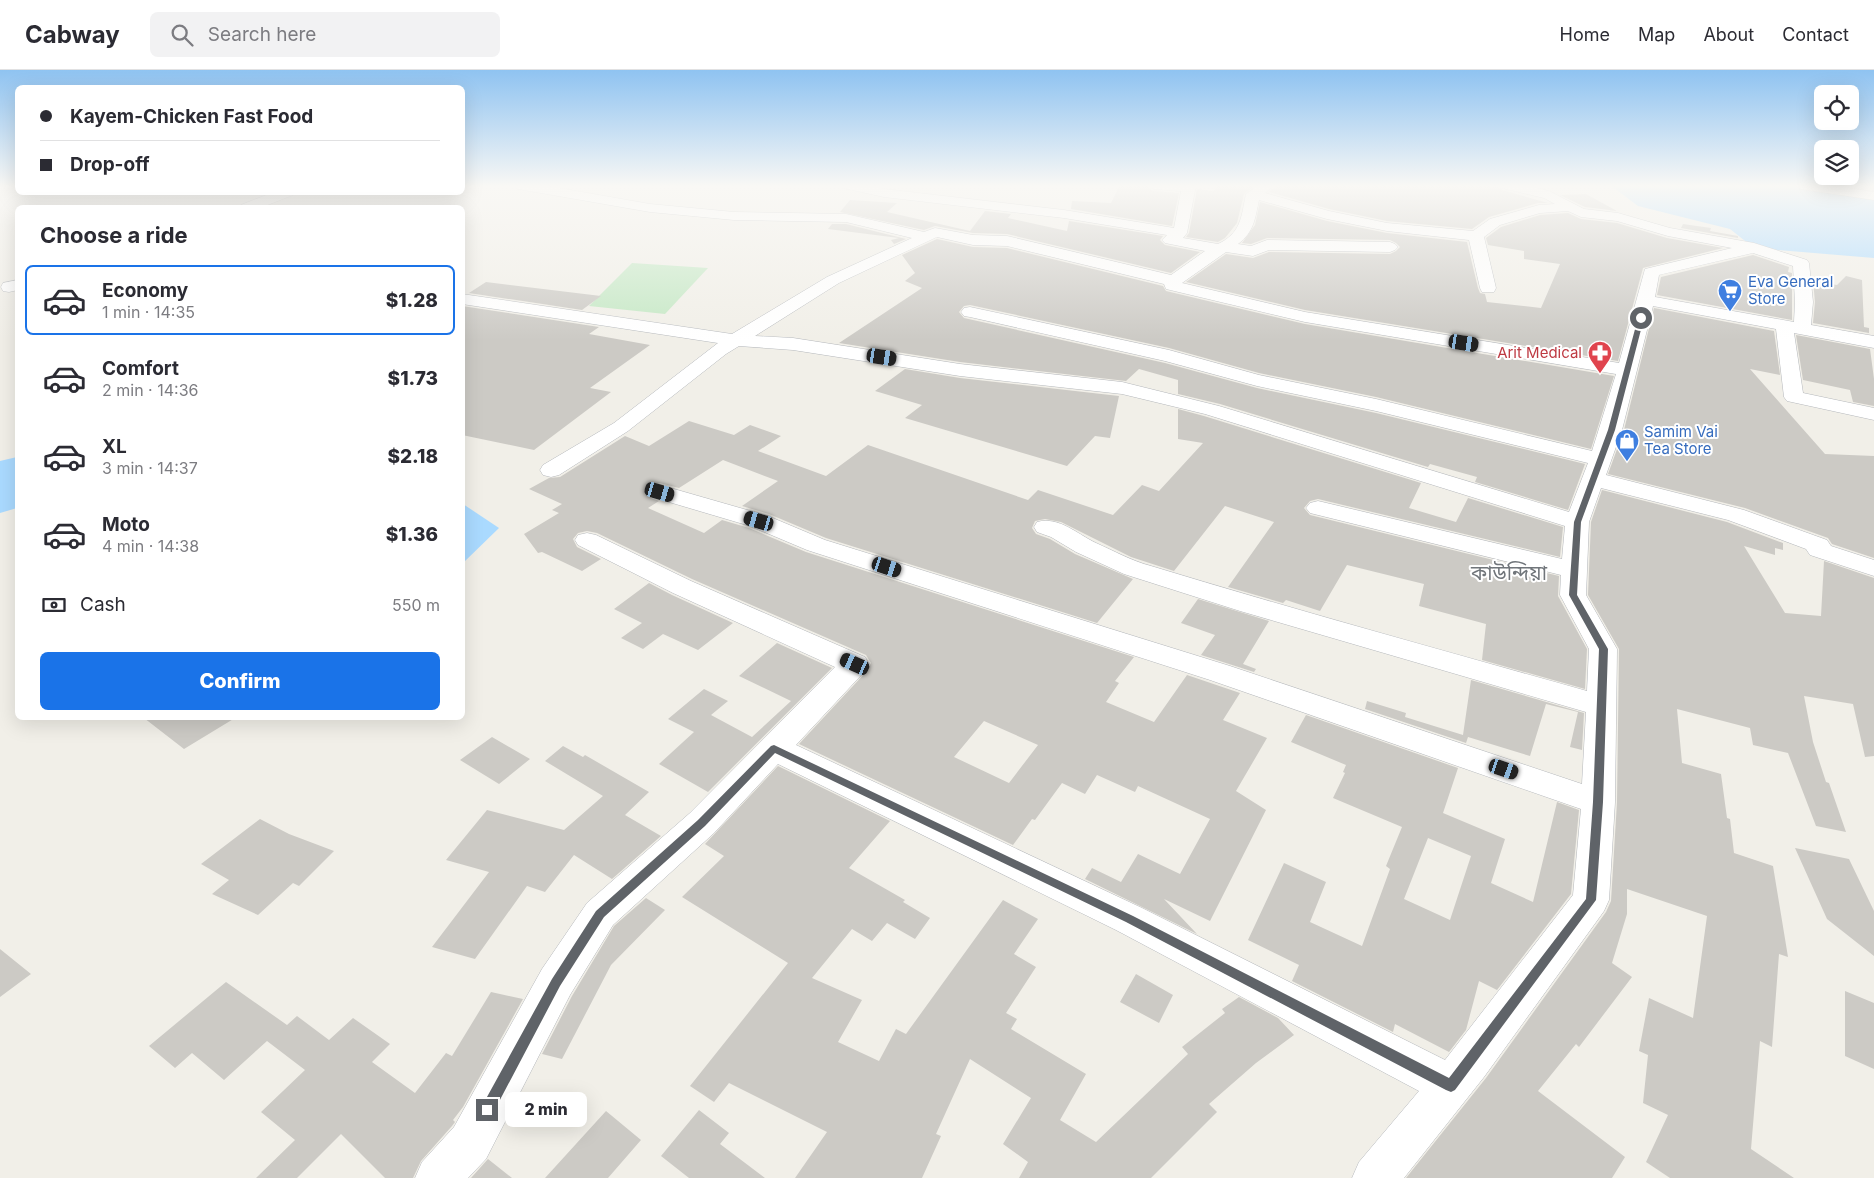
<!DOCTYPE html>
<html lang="en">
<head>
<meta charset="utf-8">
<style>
	:root { --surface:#fff; --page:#f2f2f3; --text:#2b2b33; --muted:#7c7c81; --line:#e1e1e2; --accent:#1a73e8 }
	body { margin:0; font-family:Inter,"Noto Sans Bengali",sans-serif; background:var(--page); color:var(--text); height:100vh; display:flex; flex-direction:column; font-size:19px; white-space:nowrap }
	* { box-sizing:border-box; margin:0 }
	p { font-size:16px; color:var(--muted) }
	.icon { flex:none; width:28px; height:28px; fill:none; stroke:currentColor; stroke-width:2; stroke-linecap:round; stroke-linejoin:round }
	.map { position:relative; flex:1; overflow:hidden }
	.side { position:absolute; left:15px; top:135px; width:450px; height:515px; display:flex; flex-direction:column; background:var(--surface); border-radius:8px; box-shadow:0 5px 20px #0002 }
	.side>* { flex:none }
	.guide { position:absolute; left:15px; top:15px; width:450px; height:110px; border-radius:8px; box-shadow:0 5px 20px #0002; display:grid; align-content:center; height:110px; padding:0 25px; background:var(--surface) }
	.controls { position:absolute; left:1814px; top:15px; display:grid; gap:10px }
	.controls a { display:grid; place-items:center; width:45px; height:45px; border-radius:8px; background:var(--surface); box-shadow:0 5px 20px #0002; font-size:25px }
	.end { position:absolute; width:22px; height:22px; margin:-11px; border:6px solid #5f6368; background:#fff; box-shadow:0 0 0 2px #fff }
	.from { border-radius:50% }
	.bubble { position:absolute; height:35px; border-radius:8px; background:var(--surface); box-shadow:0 5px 20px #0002; font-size:16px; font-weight:800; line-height:35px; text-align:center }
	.car { position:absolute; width:15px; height:30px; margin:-15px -8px; border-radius:6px; box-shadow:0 0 4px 1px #0007; background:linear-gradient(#222 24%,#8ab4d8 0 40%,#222 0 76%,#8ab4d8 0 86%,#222 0) }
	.guide b { display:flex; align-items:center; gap:18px; height:48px; font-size:19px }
	.guide b+b { border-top:1px solid var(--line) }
	.guide i { width:12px; height:12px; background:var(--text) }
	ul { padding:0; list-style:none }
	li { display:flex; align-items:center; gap:15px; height:70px; margin:0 10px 8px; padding:0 15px; border:2px solid transparent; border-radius:8px }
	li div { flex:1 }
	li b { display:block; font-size:19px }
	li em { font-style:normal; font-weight:800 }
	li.current { border-color:var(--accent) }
	li>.icon { width:45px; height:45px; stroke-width:1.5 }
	h2 { padding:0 25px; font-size:22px; line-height:60px }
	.pay { display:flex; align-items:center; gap:12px; height:55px; padding:0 25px; font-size:19px }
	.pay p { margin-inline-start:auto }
	.button { display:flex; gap:10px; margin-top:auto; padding:10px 25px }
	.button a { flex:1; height:58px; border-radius:8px; background:var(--accent); color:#fff; font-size:20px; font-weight:800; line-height:58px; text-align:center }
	header { display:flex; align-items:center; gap:30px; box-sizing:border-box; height:70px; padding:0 25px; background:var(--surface); border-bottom:1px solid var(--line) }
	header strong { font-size:24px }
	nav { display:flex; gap:28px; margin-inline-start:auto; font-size:18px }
	.search { width:350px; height:45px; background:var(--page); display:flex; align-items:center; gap:12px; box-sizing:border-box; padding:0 18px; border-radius:8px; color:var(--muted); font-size:19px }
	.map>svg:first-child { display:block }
	.green { fill:#c5e8c5 }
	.water { fill:#aadaff }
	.building { fill:#cccac5; fill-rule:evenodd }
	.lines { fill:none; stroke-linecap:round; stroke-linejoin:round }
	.minor-casing { stroke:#b5b8bc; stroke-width:1 }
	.minor { fill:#fff; fill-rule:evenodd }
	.route { fill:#5f6368 }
	.labels { text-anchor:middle; stroke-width:4; stroke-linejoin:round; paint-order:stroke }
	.far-shop-label { font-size:15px; fill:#366cbe; stroke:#fff; text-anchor:start }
	.far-health-label { font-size:15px; fill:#be3a42; stroke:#fff; text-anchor:end }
	.quarter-label { font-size:20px; fill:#70757a; stroke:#fff }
</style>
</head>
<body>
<header>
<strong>Cabway</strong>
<div class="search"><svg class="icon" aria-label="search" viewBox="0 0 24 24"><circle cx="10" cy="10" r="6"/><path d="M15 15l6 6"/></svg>Search here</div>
<nav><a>Home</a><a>Map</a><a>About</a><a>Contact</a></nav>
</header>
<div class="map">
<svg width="1874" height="1108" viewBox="0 0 1874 1108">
	<rect width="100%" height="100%" fill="#f1efe8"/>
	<path class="green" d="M632,193L708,198L665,244L589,236Z"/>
	<path class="water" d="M1610,115H1792L1874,130V188L1754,178L1730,159L1638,136Z
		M17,387V438L0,443V391Z
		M463,434L499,458L463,493Z"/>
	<path class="building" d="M1120,115H1145L1153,121L1179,123L1172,156L1071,139L1072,131L1111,133Z
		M1216,115H1255L1244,124L1237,153L1225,168L1218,172L1186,167L1189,163L1197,119L1214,121Z
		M1277,115H1488L1495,117L1499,116L1502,120L1548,133H1538L1489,147L1472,159L1387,151L1329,139L1269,122Z
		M1586,124L1617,141H1618L1585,137L1560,125Z
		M850,130L897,133L887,142L970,161L985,141L1011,144L1008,148L1067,161L1069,151L1163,166L1160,170L1165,175L1200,182L1171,203L1007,164L973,163L935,156L924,160L840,142Z
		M1260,132L1327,151L1387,163L1467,172L1478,218L1480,223L1485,224L1487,232L1541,238L1560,194L1524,189V181L1488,175L1486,168L1501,157L1540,145L1568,143L1581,149L1617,153L1667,168L1723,178L1643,198L1618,291L1305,240L1186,212L1226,184L1253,188L1269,182L1390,184L1396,181L1400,177L1396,173L1390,170L1267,168L1251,174L1242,173L1255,155Z
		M832,154H846L906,169L894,174L891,170L899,168L828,159Z
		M1683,154L1711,158L1710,161L1738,166V168L1681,158Z
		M937,169L973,177L1007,178L1163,216L1166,221L1305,254L1614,306L1591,379L1376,327L1259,303L1169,278L970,235L964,236L959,242L964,248L1165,293L1257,318L1376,343L1585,394L1568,440L1475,412L1477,407L1430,394L1428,397L1220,334L1178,324V310L1139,299L1126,311L960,292L839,273L922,218L905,211L915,203L902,185Z
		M1753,185L1789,197L1788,202L1792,203V250L1657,225L1661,207Z
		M1846,206L1862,210L1864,257L1869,258V263L1813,253L1815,232L1813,211L1837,215Z
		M486,212L601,226L582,240L469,223Z
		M462,236L599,257L589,264L650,275L590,318L611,322L534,380L462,365Z
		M1654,238L1774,261L1780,305L1750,299L1825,384L1874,386V488L1832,474L1828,468L1745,438L1608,404L1624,360Z
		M1796,265L1870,279L1874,309V336L1853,332L1850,320L1803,310Z
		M905,299L960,308L1119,326L1110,368L1095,366L1067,396L905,348L922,335L875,321Z
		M1178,339L1204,346L1421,413L1409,438L1456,452L1468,428L1563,457L1560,487L1318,429L1310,431L1304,438L1310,445L1559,506L1558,526L1587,579L1585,619L1482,590L1486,554L1419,536L1424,514L1347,495L1320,541L1286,530L1283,533L1228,517L1274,452L1225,436L1174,501L1131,487L1061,452L1045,449L1035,451L1032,458L1036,464L1050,469L1075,484L1133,509L1097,553L826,468L769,444L742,436L778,411L723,390L679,418L660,413L651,416L646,422L651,428L659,431L648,438L704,463L722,450L749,458L806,482L1134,587L1115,611L1119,613L1106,632L1154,652L1187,605L1240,623L1223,650L1267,668L1236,721L1266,740L1210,851L1164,829L1197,864L1085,809L1092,798L1121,812L1138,784L1180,804L1210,749L1138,716L1135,722L1097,705L1085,724L1062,713L1035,750L1032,749L1013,775L799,674L866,602L871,593L866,585L692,509L597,463L587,461L578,463L573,469L577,477L601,489L582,501L542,482L538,483L524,464L559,443L552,440L562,434L529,419L549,408L560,407L625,366L649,376L689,351L734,365L750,355L781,366L758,381L826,406L868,375L1028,430L1038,420L1113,445L1142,415L1159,421L1203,373L1178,369ZM984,651L1038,675L1009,713L954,687Z
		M1602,420L1727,452L1783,473V480L1775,478V485L1744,476L1785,543L1821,546L1824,491L1874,508V686L1865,687L1853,634L1804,626L1813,672L1826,712L1829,713L1846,762L1816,756L1788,683L1753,675L1750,658L1677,639L1682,693L1721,704L1727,748L1730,749L1734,783L1773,796L1788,887L1779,884L1772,977L1760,971L1751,1079L1794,1108H1670L1646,1092L1668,1045L1643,1033L1648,985L1639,981L1649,928L1693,948L1707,846L1627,819V844L1612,893L1632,907L1579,977L1576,974L1538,1021L1625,1087L1612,1108H1406L1486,1008L1606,842L1611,831L1617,732L1619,579L1588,525L1591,452Z
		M649,513L672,525L733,553L698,580L663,564L643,579L621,568L642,553L614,539Z
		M1198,529L1269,551L1243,594L1256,599L1254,602L1201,585L1215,565L1181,553Z
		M777,573L832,598L708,722L659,694L694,662L668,649L704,619L728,631L711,645L752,667L791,631L739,606Z
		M1471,610L1584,643L1582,680L1570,677L1578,642L1546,634L1530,686L1468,667L1466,673L1365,639L1367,631L1406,643L1405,647L1463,665Z
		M1306,645L1458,698L1443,743L1505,769L1491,813L1533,832L1557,732L1579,740L1571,824L1497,920L1479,911L1466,960L1449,982L1395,954L1393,962L1292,911L1299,895L1248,870L1284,793L1326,812L1310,852L1362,876L1390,799L1386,796L1402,757L1333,728L1345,703L1343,702L1346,695L1291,672ZM1428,768L1471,786L1450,850L1404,829Z
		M144,648H235L184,679Z
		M492,667L530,689L499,714L460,690Z
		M563,676L583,687L585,685L649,722L625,745L661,766L612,809L574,785L545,822L527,816L475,889L432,877L489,802L446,790L487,740L564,760L603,726L545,691Z
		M778,696L890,751L849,798L905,830L903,832L930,848L915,869L887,853L872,871L852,859L812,908L862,930L838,972L879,991L896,959L906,964L1003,830L1038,849L1014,884L1036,897L1006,943L1017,949L1011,959L1086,1004L1060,1050L1096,1072L1188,984L1182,977L1225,943L1222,939L1239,927L1278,948L1294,965L1256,993L1209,1034L1217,1042L1151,1108H1019L1028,1092L1003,1074L1031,1028L970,989L936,1064L941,1066L922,1108H795L827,1062L729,1013L714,1032L690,1016L788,893L682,827L724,786L705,774Z
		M260,749L289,764L334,781L299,816L293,813L258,845L212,824L229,810L201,794Z
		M1795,778L1849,789L1874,841V886L1827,849Z
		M646,828L665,840L611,895L562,989L542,984L572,926L614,856Z
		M0,879L31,904L0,927Z
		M1136,904L1173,925L1159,953L1120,932Z
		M226,912L287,955L297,946L329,970L353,948L390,974L372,992L415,1023L446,983L452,986L491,922L523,929L463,1037L453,1050L455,1052L452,1056L421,1091L413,1108H385L341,1064L297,1108H256L295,1070L261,1042L305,1000L267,971L224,1010L192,983L175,998L149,976Z
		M1845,921L1874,933V999L1845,986Z
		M699,1040L729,1063L720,1074L765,1108H689L661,1086Z
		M606,1041L641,1070L608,1108H545Z
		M488,1089L512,1108H471Z"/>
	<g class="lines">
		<defs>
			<path id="minor" d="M512,115H542L650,134L734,142L846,144L924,162L935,158L973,165L1007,166L1171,205L1205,181L1165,173L1162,170L1167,165L1064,148L884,127L843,118L842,115H867L884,119L1064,140L1174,158L1181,121L1153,119L1147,115H1196L1187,163L1183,168L1218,174C1241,163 1241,148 1246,124L1259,115H1275L1265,123L1329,141L1387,153L1473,161L1490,149L1539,135L1555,134L1544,128L1502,118L1501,115H1525L1549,121L1584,139L1618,143L1670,158L1754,173L1807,190L1809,193L1813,232L1811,255L1874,266V278L1794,263L1803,323L1874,338V350L1787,331L1784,327L1776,259L1653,236L1622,360L1606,405L1744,440L1827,470L1831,476L1874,490V506L1810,485L1806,479L1728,450L1601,418L1589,452L1586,525L1617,579L1615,732L1609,830L1604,841L1484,1007L1404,1108H1352L1359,1092L1419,1021L1116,860L778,694L714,763L613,855L570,925L486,1089L468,1108H415L422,1092L454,1057L542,899L587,833L690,743L835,597L673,523L578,475L575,470L578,465L587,463L596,465L691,511L865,587L869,594L865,601L796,675L1142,838L1445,990L1573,825L1581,739L1210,610L807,480L750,456L652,427L648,422L652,417L660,415L768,446L825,470L1230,596L1582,714L1586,642L1240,541L1124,504L1076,482L1051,467L1037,462L1034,457L1037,452C1059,446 1077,464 1096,473C1114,481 1132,491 1151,496C1296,540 1441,580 1587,621L1589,579L1560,525L1561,505L1310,443L1306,438L1310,433L1318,431L1562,489L1565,456L1205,344L1122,324L960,306L793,280L739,276L726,284L628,361L559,405L551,407L543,405L540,400L543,395L614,353L718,273L462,234V224L732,264L827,207L912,168L846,152L734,150L650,142L518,119ZM1259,130L1327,149L1387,161L1469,170L1480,218L1482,222H1494L1496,218L1484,167L1500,155L1540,143L1568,141L1581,147L1617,151L1668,166L1732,178L1645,199L1619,293L1305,242L1182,213L1226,182L1253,186L1269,180L1390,182L1395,180L1398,177L1395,174L1390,172L1267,170L1251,176L1238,174C1254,162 1255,149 1259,130ZM937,167L973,175L1007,176L1164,214L1166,219L1305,252L1616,304L1592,381L1376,329L1259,305L1169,280L970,237L964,238L961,242L964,246L970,247L1165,291L1257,316L1376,341L1588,393L1569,442L1219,336L1122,312L960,294L793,268L755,266L839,213ZM1753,183L1793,196L1795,232L1794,252L1655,227L1659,205Z
				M1795,115H1829L1874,122V130L1801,119Z
				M274,122H294L293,125L260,138H239L241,135Z
				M18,210V220L9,222L3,221L1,217L3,213Z"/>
		</defs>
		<use href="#minor" class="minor-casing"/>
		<use href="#minor" class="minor"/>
	</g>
	<linearGradient id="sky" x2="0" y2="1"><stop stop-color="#8fc3f1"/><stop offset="0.43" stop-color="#f9f8f5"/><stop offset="1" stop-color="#f9f8f5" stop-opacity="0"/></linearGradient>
	<rect width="1874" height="270" fill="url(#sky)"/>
	<path class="route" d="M1641,246L1644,248L1615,360L1581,452L1577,525L1608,579L1603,732L1596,830L1455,1020L1451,1022L1446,1020L1126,852L775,683L705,756L604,847L560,916L492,1045L487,1047L482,1045L481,1040L482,1036L552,909L596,841L698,750L771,676L774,675L1133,846L1449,1008L1586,829L1593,732L1599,579L1569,525L1574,452L1608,360L1638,248Z"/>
	<defs>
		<symbol id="supermarket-pin" viewBox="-11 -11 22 30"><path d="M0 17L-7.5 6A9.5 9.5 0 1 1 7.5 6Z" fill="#3f7fe0" stroke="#fff"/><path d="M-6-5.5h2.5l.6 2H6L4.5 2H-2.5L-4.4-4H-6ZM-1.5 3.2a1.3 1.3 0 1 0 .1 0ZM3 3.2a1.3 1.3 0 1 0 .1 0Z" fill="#fff"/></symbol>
		<symbol id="pharmacy-pin" viewBox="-11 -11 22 30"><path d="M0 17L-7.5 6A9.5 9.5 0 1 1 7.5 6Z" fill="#e0444e" stroke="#fff"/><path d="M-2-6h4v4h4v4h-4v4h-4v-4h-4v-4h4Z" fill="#fff"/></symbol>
		<symbol id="shop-pin" viewBox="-11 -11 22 30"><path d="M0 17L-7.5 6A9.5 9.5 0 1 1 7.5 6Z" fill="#3f7fe0" stroke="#fff"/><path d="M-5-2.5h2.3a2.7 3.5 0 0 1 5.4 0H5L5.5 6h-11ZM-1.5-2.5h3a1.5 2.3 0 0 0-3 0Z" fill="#fff"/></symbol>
	</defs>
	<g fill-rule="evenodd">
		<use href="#supermarket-pin" x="1716" y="207" width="28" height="38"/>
		<use href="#pharmacy-pin" x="1586" y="269" width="28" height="38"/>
		<use href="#shop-pin" x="1613" y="357" width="28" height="38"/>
	</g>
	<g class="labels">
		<g class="far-shop-label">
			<text x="1748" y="217">Eva General<tspan x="1748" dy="17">Store</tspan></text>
			<text x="1644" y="367">Samim Vai<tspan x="1644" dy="17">Tea Store</tspan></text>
		</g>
		<g class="far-health-label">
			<text x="1582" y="288">Arit Medical</text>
		</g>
		<g class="quarter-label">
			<text x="1509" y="510">কাউন্দিয়া</text>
		</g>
	</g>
</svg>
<div class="controls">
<a><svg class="icon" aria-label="locate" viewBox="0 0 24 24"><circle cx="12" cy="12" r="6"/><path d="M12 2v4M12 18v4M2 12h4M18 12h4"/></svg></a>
<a><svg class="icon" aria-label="layers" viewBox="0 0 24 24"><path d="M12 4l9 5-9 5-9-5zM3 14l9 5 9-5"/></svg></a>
</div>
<i class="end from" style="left:1641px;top:248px"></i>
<i class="end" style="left:487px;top:1040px"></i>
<div class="bubble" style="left:505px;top:1022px;width:82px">2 min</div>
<i class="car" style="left:1464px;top:273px;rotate:99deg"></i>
<i class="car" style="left:882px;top:287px;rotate:99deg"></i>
<i class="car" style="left:660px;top:422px;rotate:106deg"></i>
<i class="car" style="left:759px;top:451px;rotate:286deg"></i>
<i class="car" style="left:887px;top:497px;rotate:108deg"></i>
<i class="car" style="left:855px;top:594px;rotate:294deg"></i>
<i class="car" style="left:1504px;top:699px;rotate:109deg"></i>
<div class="guide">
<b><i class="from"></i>Kayem-Chicken Fast Food</b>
<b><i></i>Drop-off</b>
</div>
<section class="side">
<h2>Choose a ride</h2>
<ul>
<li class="current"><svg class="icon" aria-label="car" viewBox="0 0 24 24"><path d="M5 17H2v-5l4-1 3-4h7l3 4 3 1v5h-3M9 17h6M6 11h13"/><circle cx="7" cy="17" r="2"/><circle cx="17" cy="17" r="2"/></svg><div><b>Economy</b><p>1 min · 14:35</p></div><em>$1.28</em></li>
<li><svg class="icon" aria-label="car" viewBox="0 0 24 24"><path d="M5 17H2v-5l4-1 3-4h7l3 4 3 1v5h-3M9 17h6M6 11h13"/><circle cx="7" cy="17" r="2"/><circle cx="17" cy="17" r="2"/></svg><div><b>Comfort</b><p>2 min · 14:36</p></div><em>$1.73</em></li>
<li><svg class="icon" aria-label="car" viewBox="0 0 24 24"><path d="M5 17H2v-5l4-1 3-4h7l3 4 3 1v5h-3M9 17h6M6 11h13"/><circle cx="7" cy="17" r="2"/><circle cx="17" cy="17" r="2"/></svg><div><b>XL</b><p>3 min · 14:37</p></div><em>$2.18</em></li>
<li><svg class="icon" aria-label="car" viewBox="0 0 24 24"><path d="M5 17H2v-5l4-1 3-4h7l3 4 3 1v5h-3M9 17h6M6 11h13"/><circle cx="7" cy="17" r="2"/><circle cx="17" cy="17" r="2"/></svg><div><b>Moto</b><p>4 min · 14:38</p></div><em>$1.36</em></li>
</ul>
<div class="pay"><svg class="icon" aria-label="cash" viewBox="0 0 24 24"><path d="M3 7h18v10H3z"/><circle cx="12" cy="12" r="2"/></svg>Cash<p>550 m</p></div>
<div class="button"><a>Confirm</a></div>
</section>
</div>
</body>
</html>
